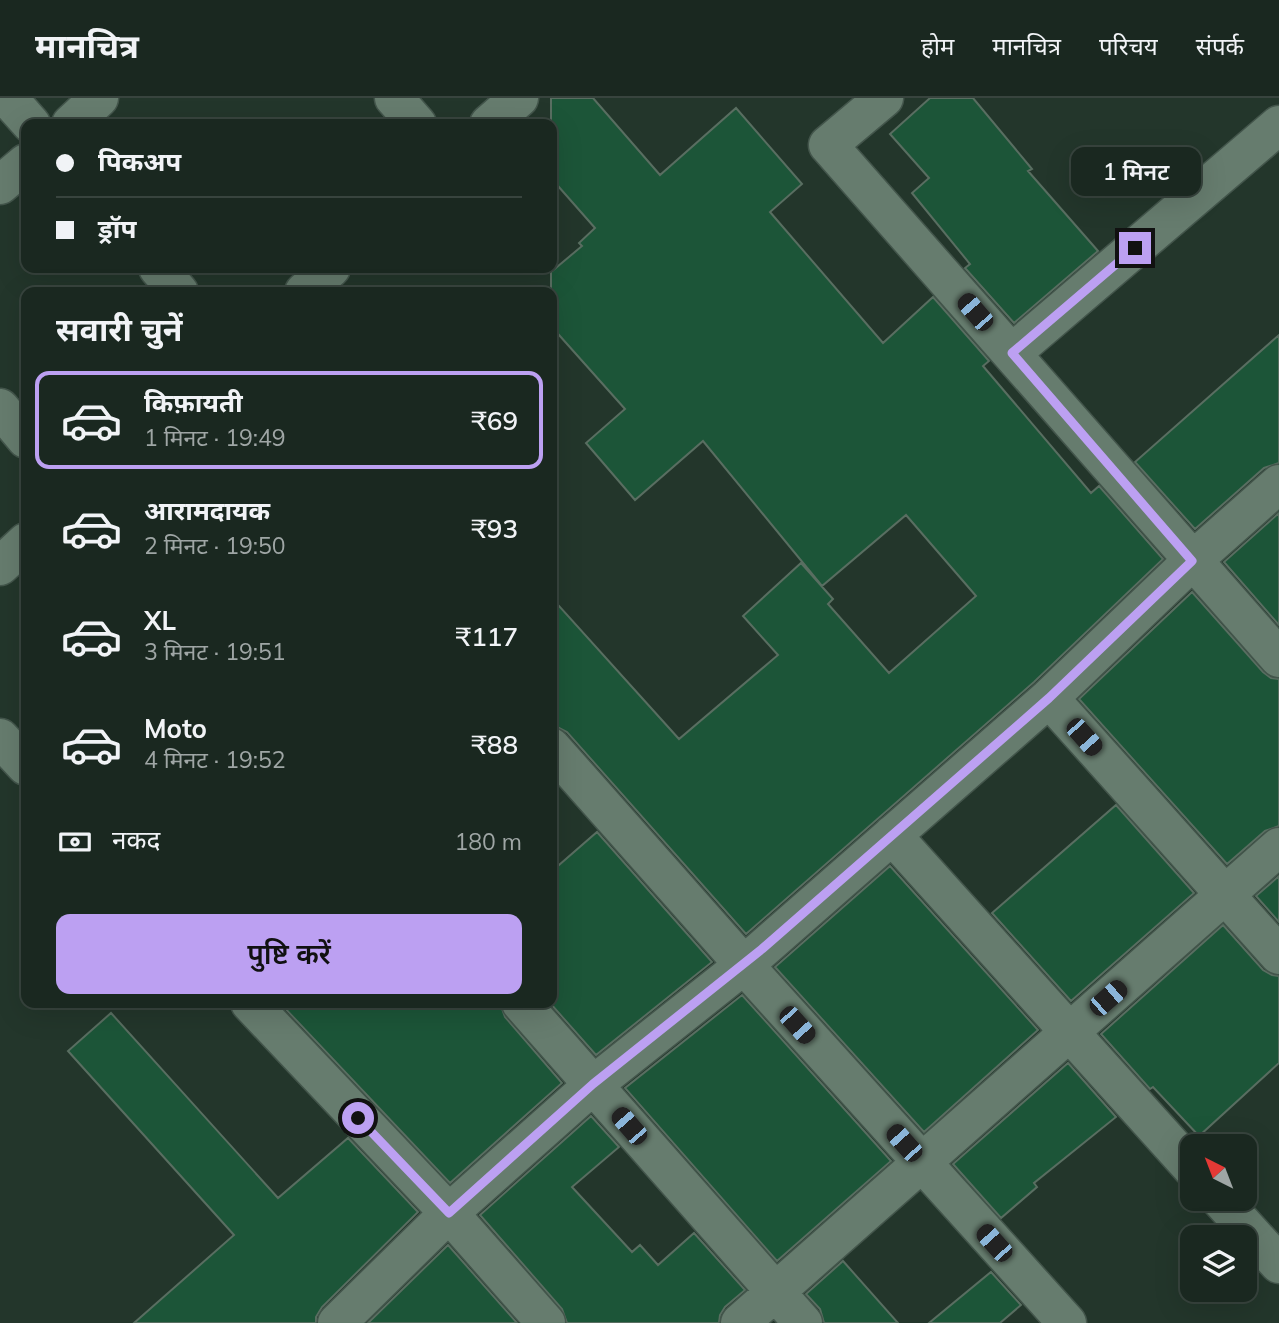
<!DOCTYPE html>
<html lang="hi">
<head>
<meta charset="utf-8">
<style>
	:root { --surface:#1a2820; --page:#233029; --text:#f1f3f6; --muted:#9fa6a5; --line:#38443e; --accent:#bca0f2 }
	body { margin:0; font-family:Mulish,"Noto Sans Devanagari",sans-serif; background:var(--page); color:var(--text); height:100vh; display:flex; flex-direction:column; font-size:26px; white-space:nowrap }
	* { box-sizing:border-box; margin:0 }
	p { font-size:23px; color:var(--muted) }
	.icon { flex:none; width:38px; height:38px; fill:none; stroke:currentColor; stroke-width:2; stroke-linecap:round; stroke-linejoin:round }
	.map { position:relative; flex:1; overflow:hidden }
	.drawer { position:absolute; left:21px; top:189px; width:536px; height:721px; display:flex; flex-direction:column; background:var(--surface); border-radius:14px; box-shadow:0 7px 28px #0002,0 0 0 2px var(--line) }
	.drawer>* { flex:none }
	.top-card { position:absolute; left:21px; top:21px; width:536px; height:154px; border-radius:14px; box-shadow:0 7px 28px #0002,0 0 0 2px var(--line); display:grid; align-content:center; height:154px; padding:0 35px; background:var(--surface) }
	.needle { width:46px; rotate:318deg }
	.controls { position:absolute; left:1180px; top:1036px; display:grid; gap:14px }
	.controls a { display:grid; place-items:center; width:77px; height:77px; border-radius:14px; background:var(--surface); box-shadow:0 7px 28px #0002,0 0 0 2px var(--line); font-size:35px }
	.end { position:absolute; width:32px; height:32px; margin:-16px; border:9px solid #bca0f2; background:#111; box-shadow:0 0 0 4px #111 }
	.from { border-radius:50% }
	.bubble { position:absolute; height:49px; border-radius:14px; background:var(--surface); box-shadow:0 7px 28px #0002,0 0 0 2px var(--line); font-size:23px; font-weight:600; line-height:49px; text-align:center }
	.car { position:absolute; width:21px; height:42px; margin:-21px -10px; border-radius:9px; box-shadow:0 0 5px 2px #0007; background:linear-gradient(#222 24%,#8ab4d8 0 40%,#222 0 76%,#8ab4d8 0 86%,#222 0) }
	.top-card b { display:flex; align-items:center; gap:24px; height:66px; font-size:26px }
	.top-card b+b { border-top:2px solid var(--line) }
	.top-card i { width:18px; height:18px; background:var(--text) }
	ul { padding:0; list-style:none }
	li { display:flex; align-items:center; gap:21px; height:98px; margin:0 14px 10px; padding:0 21px; border:4px solid transparent; border-radius:14px }
	li div { flex:1 }
	li b { display:block; font-size:26px }
	li em { font-style:normal; font-weight:600 }
	li.current { border-color:var(--accent) }
	li>.icon { width:63px; height:63px; stroke-width:1.5 }
	h2 { padding:0 35px; font-size:32px; line-height:84px }
	.pay { display:flex; align-items:center; gap:18px; height:77px; padding:0 35px; font-size:26px }
	.pay p { margin-inline-start:auto }
	.button { display:flex; gap:14px; margin-top:auto; padding:14px 35px }
	.button a { flex:1; height:80px; border-radius:14px; background:var(--accent); color:#111; font-size:28px; font-weight:600; line-height:80px; text-align:center }
	header { display:flex; align-items:center; gap:42px; box-sizing:border-box; height:98px; padding:0 35px; background:var(--surface); border-bottom:2px solid var(--line) }
	header strong { font-size:33px }
	nav { display:flex; gap:38px; margin-inline-start:auto; font-size:24px }
	.map>svg:first-child { display:block }
	.building { fill:#1c5538; stroke:#596e61; stroke-width:2 }
	.lines { fill:none; stroke-linecap:round; stroke-linejoin:round }
	.street-casing { stroke:#43554b; stroke-width:41 }
	.street { stroke:#667c6e; stroke-width:38 }
	.route { stroke:#bca0f2; stroke-width:9 }
</style>
</head>
<body>
<header>
<strong>मानचित्र</strong>
<nav><a>होम</a><a>मानचित्र</a><a>परिचय</a><a>संपर्क</a></nav>
</header>
<div class="map">
<svg width="1279" height="1225" viewBox="0 0 1279 1225">
	<rect width="100%" height="100%" fill="#23362b"/>
	<path class="building" d="M551,0H593L660,77L736,10L802,86L770,114L883,245L933,199L989,263L983,268L1091,395L1099,388L1163,461L1034,584L746,836L567,634L551,626V499L679,641L778,557L743,518L801,465L833,501L828,506L889,575L976,498L906,417L822,488L703,343L635,402L586,345L625,311L551,228V174L582,148L579,145L595,130L551,80Z
		M930,0H973L1032,71L1028,73L1098,153L1014,225L965,170L970,166L912,95L929,80L890,36Z
		M1279,237V365L1264,370L1195,431L1135,364Z
		M1279,415V527L1224,464Z
		M1192,494L1263,574L1271,580L1279,581V728L1265,733L1227,766L1079,601Z
		M1116,707L1194,795L1071,903L992,815Z
		M597,734L712,864L596,957L550,905L551,774Z
		M890,768L1038,932L924,1034L775,869Z
		M1279,778V824L1256,798Z
		M1223,827L1263,872L1272,877L1279,878V965L1199,1038L1153,989L1150,991L1101,936Z
		M742,897L891,1063L777,1163L625,990Z
		M280,905H500L505,919L562,985L450,1085Z
		M111,915L278,1100L348,1040L418,1114L322,1209L316,1219V1225H134L234,1137L68,953Z
		M1068,965L1116,1019L1034,1085L1037,1089L1001,1120L953,1066Z
		M591,1018L619,1049L572,1089L632,1154L640,1147L658,1167L694,1135L745,1192L725,1209L720,1217L719,1225H567L562,1211L480,1117Z
		M448,1147L517,1225H368Z
		M843,1163L898,1225H824L820,1211L806,1196Z
		M991,1174L1021,1207L1000,1225H929Z"/>
	<g class="lines">
		<defs>
			<path id="street" d="M8,0L31,26
				M394,0L417,26
				M884,0L828,47L1279,560
				M71,26L99,0
				M489,26L519,0
				M0,87L26,65
				M158,170L179,194
				M304,194L331,170
				M1012,255L1279,27
				M0,310L26,341
				M0,468L26,444
				M1049,600L1279,857
				M0,640L26,668
				M551,649L744,867L1067,1225
				M892,737L1192,1070
				M250,905L449,1115L546,1225
				M521,905L803,1225
				M1220,1101L1279,1166
				M337,1225L449,1115L593,987L744,867L1049,600L1192,463L1279,386
				M740,1225L1279,749"/>
		</defs>
		<use href="#street" class="street-casing"/>
		<use href="#street" class="street"/>
	</g>
	<g class="lines">
		<path class="route" d="M358,1020L449,1115L593,986L762,851L1049,600L1192,463L1012,255L1135,150"/>
	</g>
</svg>
<div class="controls">
<a><svg class="needle" viewBox="-14 -14 28 28"><path d="M0-13l5 13h-10z" fill="#e53935"/><path d="M0 13l5-13h-10z" fill="#9fa6a5"/></svg></a>
<a><svg class="icon" aria-label="layers" viewBox="0 0 24 24"><path d="M12 4l9 5-9 5-9-5zM3 14l9 5 9-5"/></svg></a>
</div>
<i class="end from" style="left:358px;top:1020px"></i>
<i class="end" style="left:1135px;top:150px"></i>
<div class="bubble" style="left:1071px;top:49px;width:130px">1 मिनट</div>
<i class="car" style="left:975px;top:214px;rotate:319deg"></i>
<i class="car" style="left:1084px;top:639px;rotate:138deg"></i>
<i class="car" style="left:1108px;top:900px;rotate:49deg"></i>
<i class="car" style="left:797px;top:927px;rotate:138deg"></i>
<i class="car" style="left:629px;top:1028px;rotate:319deg"></i>
<i class="car" style="left:904px;top:1045px;rotate:318deg"></i>
<i class="car" style="left:994px;top:1145px;rotate:318deg"></i>
<div class="top-card">
<b><i class="from"></i>पिकअप</b>
<b><i></i>ड्रॉप</b>
</div>
<section class="drawer">
<h2>सवारी चुनें</h2>
<ul>
<li class="current"><svg class="icon" aria-label="car" viewBox="0 0 24 24"><path d="M5 17H2v-5l4-1 3-4h7l3 4 3 1v5h-3M9 17h6M6 11h13"/><circle cx="7" cy="17" r="2"/><circle cx="17" cy="17" r="2"/></svg><div><b>किफ़ायती</b><p>1 मिनट · 19:49</p></div><em>₹69</em></li>
<li><svg class="icon" aria-label="car" viewBox="0 0 24 24"><path d="M5 17H2v-5l4-1 3-4h7l3 4 3 1v5h-3M9 17h6M6 11h13"/><circle cx="7" cy="17" r="2"/><circle cx="17" cy="17" r="2"/></svg><div><b>आरामदायक</b><p>2 मिनट · 19:50</p></div><em>₹93</em></li>
<li><svg class="icon" aria-label="car" viewBox="0 0 24 24"><path d="M5 17H2v-5l4-1 3-4h7l3 4 3 1v5h-3M9 17h6M6 11h13"/><circle cx="7" cy="17" r="2"/><circle cx="17" cy="17" r="2"/></svg><div><b>XL</b><p>3 मिनट · 19:51</p></div><em>₹117</em></li>
<li><svg class="icon" aria-label="car" viewBox="0 0 24 24"><path d="M5 17H2v-5l4-1 3-4h7l3 4 3 1v5h-3M9 17h6M6 11h13"/><circle cx="7" cy="17" r="2"/><circle cx="17" cy="17" r="2"/></svg><div><b>Moto</b><p>4 मिनट · 19:52</p></div><em>₹88</em></li>
</ul>
<div class="pay"><svg class="icon" aria-label="cash" viewBox="0 0 24 24"><path d="M3 7h18v10H3z"/><circle cx="12" cy="12" r="2"/></svg>नकद<p>180 m</p></div>
<div class="button"><a>पुष्टि करें</a></div>
</section>
</div>
</body>
</html>
